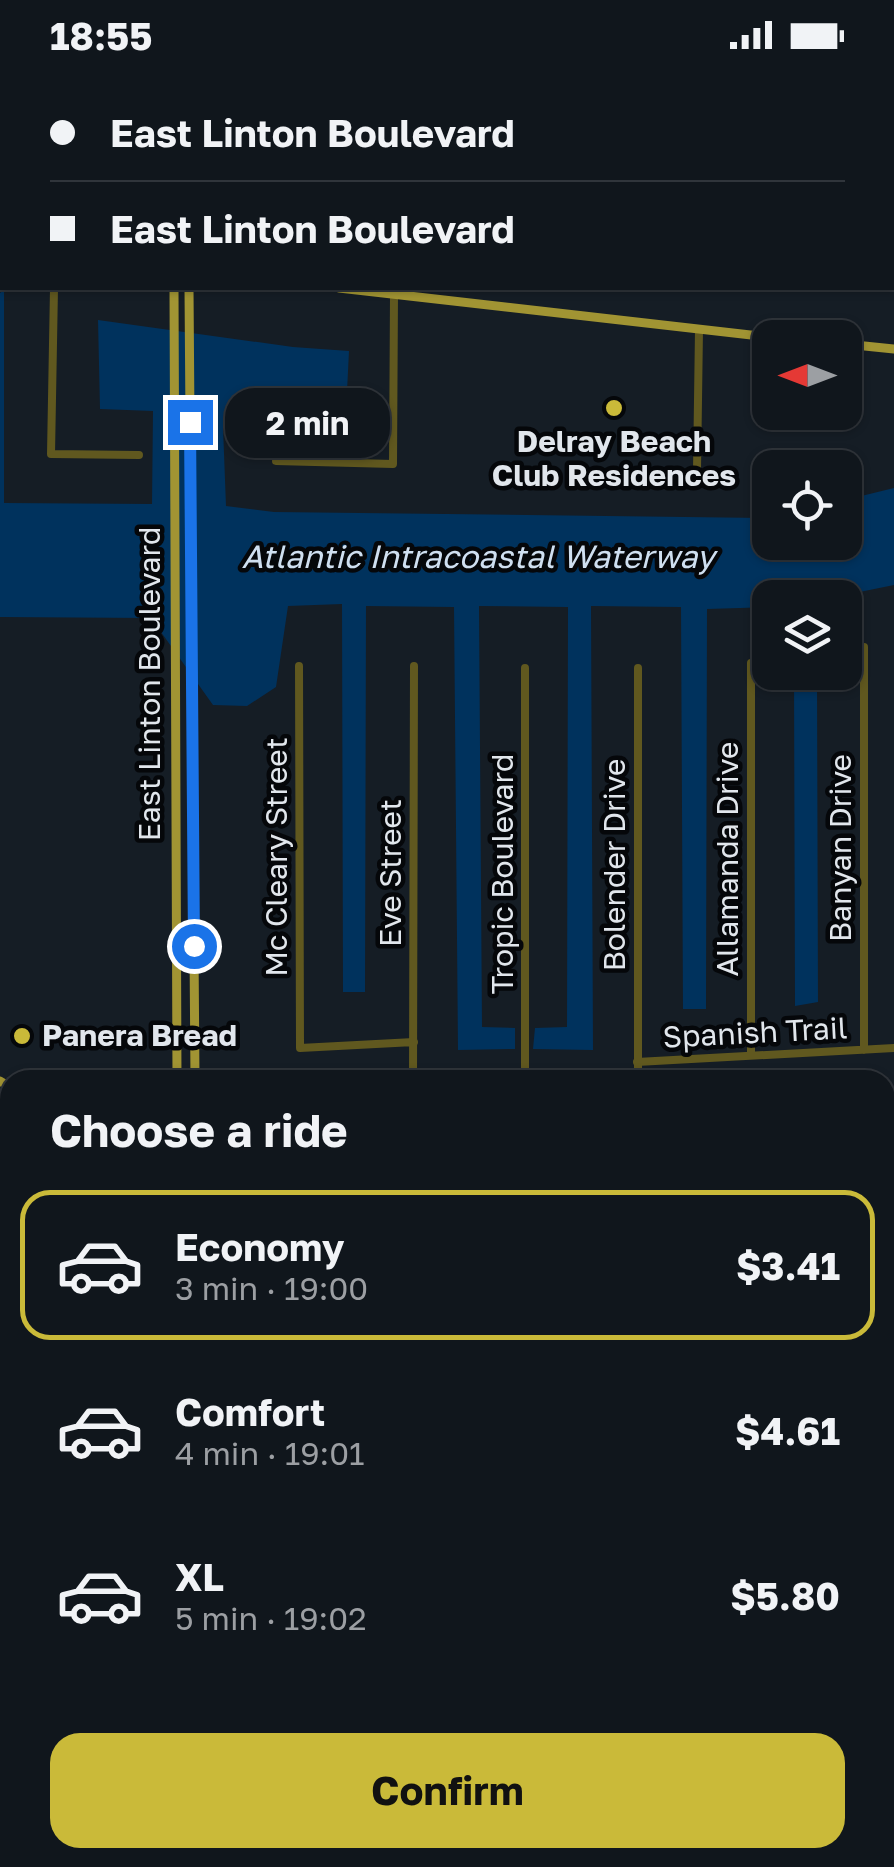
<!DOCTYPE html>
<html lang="en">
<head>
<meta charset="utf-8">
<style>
	:root { --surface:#10161c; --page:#1e2329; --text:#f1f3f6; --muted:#9c9fa3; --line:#30353b; --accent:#caba39 }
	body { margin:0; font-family:"Golos Text",sans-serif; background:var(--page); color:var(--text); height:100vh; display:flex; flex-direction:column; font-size:38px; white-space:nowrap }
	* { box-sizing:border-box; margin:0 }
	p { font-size:32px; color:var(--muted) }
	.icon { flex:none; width:55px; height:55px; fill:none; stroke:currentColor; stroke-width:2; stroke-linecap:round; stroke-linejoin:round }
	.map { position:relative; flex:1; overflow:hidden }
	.sheet { position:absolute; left:0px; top:1000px; width:895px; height:798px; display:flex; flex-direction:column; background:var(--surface); border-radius:30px 30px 0 0; box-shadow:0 2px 8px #0004,0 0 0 2px var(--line) }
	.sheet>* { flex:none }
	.guide { position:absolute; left:0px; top:0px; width:895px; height:220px; box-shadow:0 2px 8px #0004,0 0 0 2px var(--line); display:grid; align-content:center; height:220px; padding:0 50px; background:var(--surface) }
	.needle { width:65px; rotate:270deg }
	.fabs { position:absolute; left:752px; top:250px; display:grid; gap:20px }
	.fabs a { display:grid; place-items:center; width:110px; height:110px; border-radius:20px; background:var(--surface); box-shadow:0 2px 8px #0004,0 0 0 2px var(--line); font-size:50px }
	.end { position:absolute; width:45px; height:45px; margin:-22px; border:12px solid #1a73e8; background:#fff; box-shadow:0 0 0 5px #fff }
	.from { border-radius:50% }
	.bubble { position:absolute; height:70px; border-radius:30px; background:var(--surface); box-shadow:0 2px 8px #0004,0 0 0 2px var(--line); font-size:32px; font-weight:700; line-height:70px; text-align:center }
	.guide b { display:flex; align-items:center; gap:35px; height:95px; font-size:38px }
	.guide b+b { border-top:2px solid var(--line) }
	.guide i { width:25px; height:25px; background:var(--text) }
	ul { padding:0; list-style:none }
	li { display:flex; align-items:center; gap:30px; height:150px; margin:0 20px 15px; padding:0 30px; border:5px solid transparent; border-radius:30px }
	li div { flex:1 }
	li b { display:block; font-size:38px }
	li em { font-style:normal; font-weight:700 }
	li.on { border-color:var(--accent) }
	li>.icon { width:90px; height:90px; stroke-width:1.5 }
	h2 { padding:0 50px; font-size:45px; line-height:120px }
	.button { display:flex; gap:20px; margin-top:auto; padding:20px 50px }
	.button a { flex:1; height:115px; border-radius:30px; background:var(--accent); color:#111; font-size:40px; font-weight:700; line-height:115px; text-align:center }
	.status { display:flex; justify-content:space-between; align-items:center; height:70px; padding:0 50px; background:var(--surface); direction:ltr }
	.status svg { height:28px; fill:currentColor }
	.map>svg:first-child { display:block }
	.green { fill:#342f07 }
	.water { fill:#00325d }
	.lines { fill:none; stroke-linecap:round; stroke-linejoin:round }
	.minor { stroke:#60581f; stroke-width:8 }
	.major { stroke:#a19433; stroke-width:9 }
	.rail-casing { stroke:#a9afb6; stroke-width:6 }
	.rail { stroke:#05070a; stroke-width:2.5; stroke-dasharray:8; stroke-linecap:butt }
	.route { stroke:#1a73e8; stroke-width:12 }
	.poi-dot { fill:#caba39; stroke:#05070a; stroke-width:4 }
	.labels { text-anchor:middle; stroke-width:9; stroke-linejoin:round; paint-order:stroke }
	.poi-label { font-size:30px; font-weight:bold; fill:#e1e6ec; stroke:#05070a }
	.street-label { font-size:30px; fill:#e1e6ec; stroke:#05070a }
	.water-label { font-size:32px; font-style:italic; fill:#cfdff0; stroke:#05070a }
</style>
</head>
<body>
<div class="status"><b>18:55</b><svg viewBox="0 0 49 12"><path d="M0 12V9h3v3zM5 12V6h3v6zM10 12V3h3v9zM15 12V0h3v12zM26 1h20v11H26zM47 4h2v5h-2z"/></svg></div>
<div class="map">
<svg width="894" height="1797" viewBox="0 0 894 1797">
	<rect width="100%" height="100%" fill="#151d25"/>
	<path class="green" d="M885,1523L894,1524V1711L885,1712Z"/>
	<path class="water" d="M518,0H894V48L892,2Z
		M4,220V433L152,434L153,341L100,339L98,250L293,277L349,281L346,342L241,343L223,357L226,436L274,442L770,448V472H845V430L894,418V515L835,527L770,528V537L707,539L706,939H683L681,537L591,536L593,980L533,979L535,958L567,957L568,537L479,536L482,957L515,958V979L458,980L454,537L366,536L365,922H343L342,534L288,536L276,617L247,636L213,635L151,548L0,547V223Z
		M794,603H817L818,932L795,936Z"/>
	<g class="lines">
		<path class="minor" d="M54,218L51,384L139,385
			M276,391L393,394L394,225
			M697,400L699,260
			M864,577V980
			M751,593V984
			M299,596L300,978L414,972
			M525,598V1010
			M637,992L894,978
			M413,1010L414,596
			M638,1010V598
			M885,1072H894
			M0,1358L10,1359
			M885,1488L894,1489
			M885,1718L894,1717
			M891,1732L894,1786
			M0,1757H10
			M665,1788L672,1797
			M722,1788V1797
			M434,1797L441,1788"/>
		<path class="major" d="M0,163L2,164
			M174,218L177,1010
			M189,218L195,1010
			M339,218L777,268
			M845,274L894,279
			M0,1011L10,1017
			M0,1031L10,1037
			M885,1208L894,1210
			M885,1222L894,1223
			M177,1788V1797
			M195,1788V1797"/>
		<defs>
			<path id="rail" d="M0,1380L10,1381
				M885,1506L894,1507"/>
		</defs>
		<use href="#rail" class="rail-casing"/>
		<use href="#rail" class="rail"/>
	</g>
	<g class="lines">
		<path class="route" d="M190,352L194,876"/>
	</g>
	<g class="poi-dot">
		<circle cx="614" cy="338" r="10"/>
		<circle cx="22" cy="966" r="10"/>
	</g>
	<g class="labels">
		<g class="poi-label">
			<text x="614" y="382">Delray Beach<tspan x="614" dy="34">Club Residences</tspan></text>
			<text x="42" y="976" text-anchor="start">Panera Bread</text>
		</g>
		<g class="street-label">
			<text transform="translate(150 614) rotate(-90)" y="10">East Linton Boulevard</text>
			<text transform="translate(841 778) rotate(-90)" y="10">Banyan Drive</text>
			<text transform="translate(277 787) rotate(-90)" y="10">Mc Cleary Street</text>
			<text transform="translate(728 789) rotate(-90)" y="10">Allamanda Drive</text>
			<text transform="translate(615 795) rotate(-90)" y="10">Bolender Drive</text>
			<text transform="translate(391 803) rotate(-90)" y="10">Eve Street</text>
			<text transform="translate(503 804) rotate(-90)" y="10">Tropic Boulevard</text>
			<text transform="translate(755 963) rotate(-3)" y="10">Spanish Trail</text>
		</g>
		<g class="water-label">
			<text x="478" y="498">Atlantic Intracoastal Waterway</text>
		</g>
	</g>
</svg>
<div class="fabs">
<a><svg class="needle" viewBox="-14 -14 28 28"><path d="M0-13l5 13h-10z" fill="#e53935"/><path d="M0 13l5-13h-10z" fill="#9c9fa3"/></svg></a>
<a><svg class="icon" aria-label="locate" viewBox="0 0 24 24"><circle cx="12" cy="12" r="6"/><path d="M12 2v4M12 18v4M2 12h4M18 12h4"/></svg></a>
<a><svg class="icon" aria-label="layers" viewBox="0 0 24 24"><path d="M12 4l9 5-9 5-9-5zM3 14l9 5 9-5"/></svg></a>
</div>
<i class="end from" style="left:194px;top:876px"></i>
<i class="end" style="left:190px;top:352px"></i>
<div class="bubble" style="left:225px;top:318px;width:165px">2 min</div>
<div class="guide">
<b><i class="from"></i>East Linton Boulevard</b>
<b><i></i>East Linton Boulevard</b>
</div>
<section class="sheet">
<h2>Choose a ride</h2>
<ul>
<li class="on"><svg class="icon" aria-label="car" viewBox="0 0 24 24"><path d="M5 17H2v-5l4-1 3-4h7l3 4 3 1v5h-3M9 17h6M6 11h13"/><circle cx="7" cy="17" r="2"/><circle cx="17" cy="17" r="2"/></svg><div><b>Economy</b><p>3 min · 19:00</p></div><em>$3.41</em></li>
<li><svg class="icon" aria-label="car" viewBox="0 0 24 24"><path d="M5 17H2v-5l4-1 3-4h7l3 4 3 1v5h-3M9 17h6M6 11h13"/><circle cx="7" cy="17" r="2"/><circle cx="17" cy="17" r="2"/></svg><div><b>Comfort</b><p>4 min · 19:01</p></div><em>$4.61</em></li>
<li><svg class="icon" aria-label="car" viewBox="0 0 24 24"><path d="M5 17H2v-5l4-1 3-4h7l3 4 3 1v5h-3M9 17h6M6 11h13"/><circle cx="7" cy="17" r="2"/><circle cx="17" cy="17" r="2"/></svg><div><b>XL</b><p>5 min · 19:02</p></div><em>$5.80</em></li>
</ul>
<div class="button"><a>Confirm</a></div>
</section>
</div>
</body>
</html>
